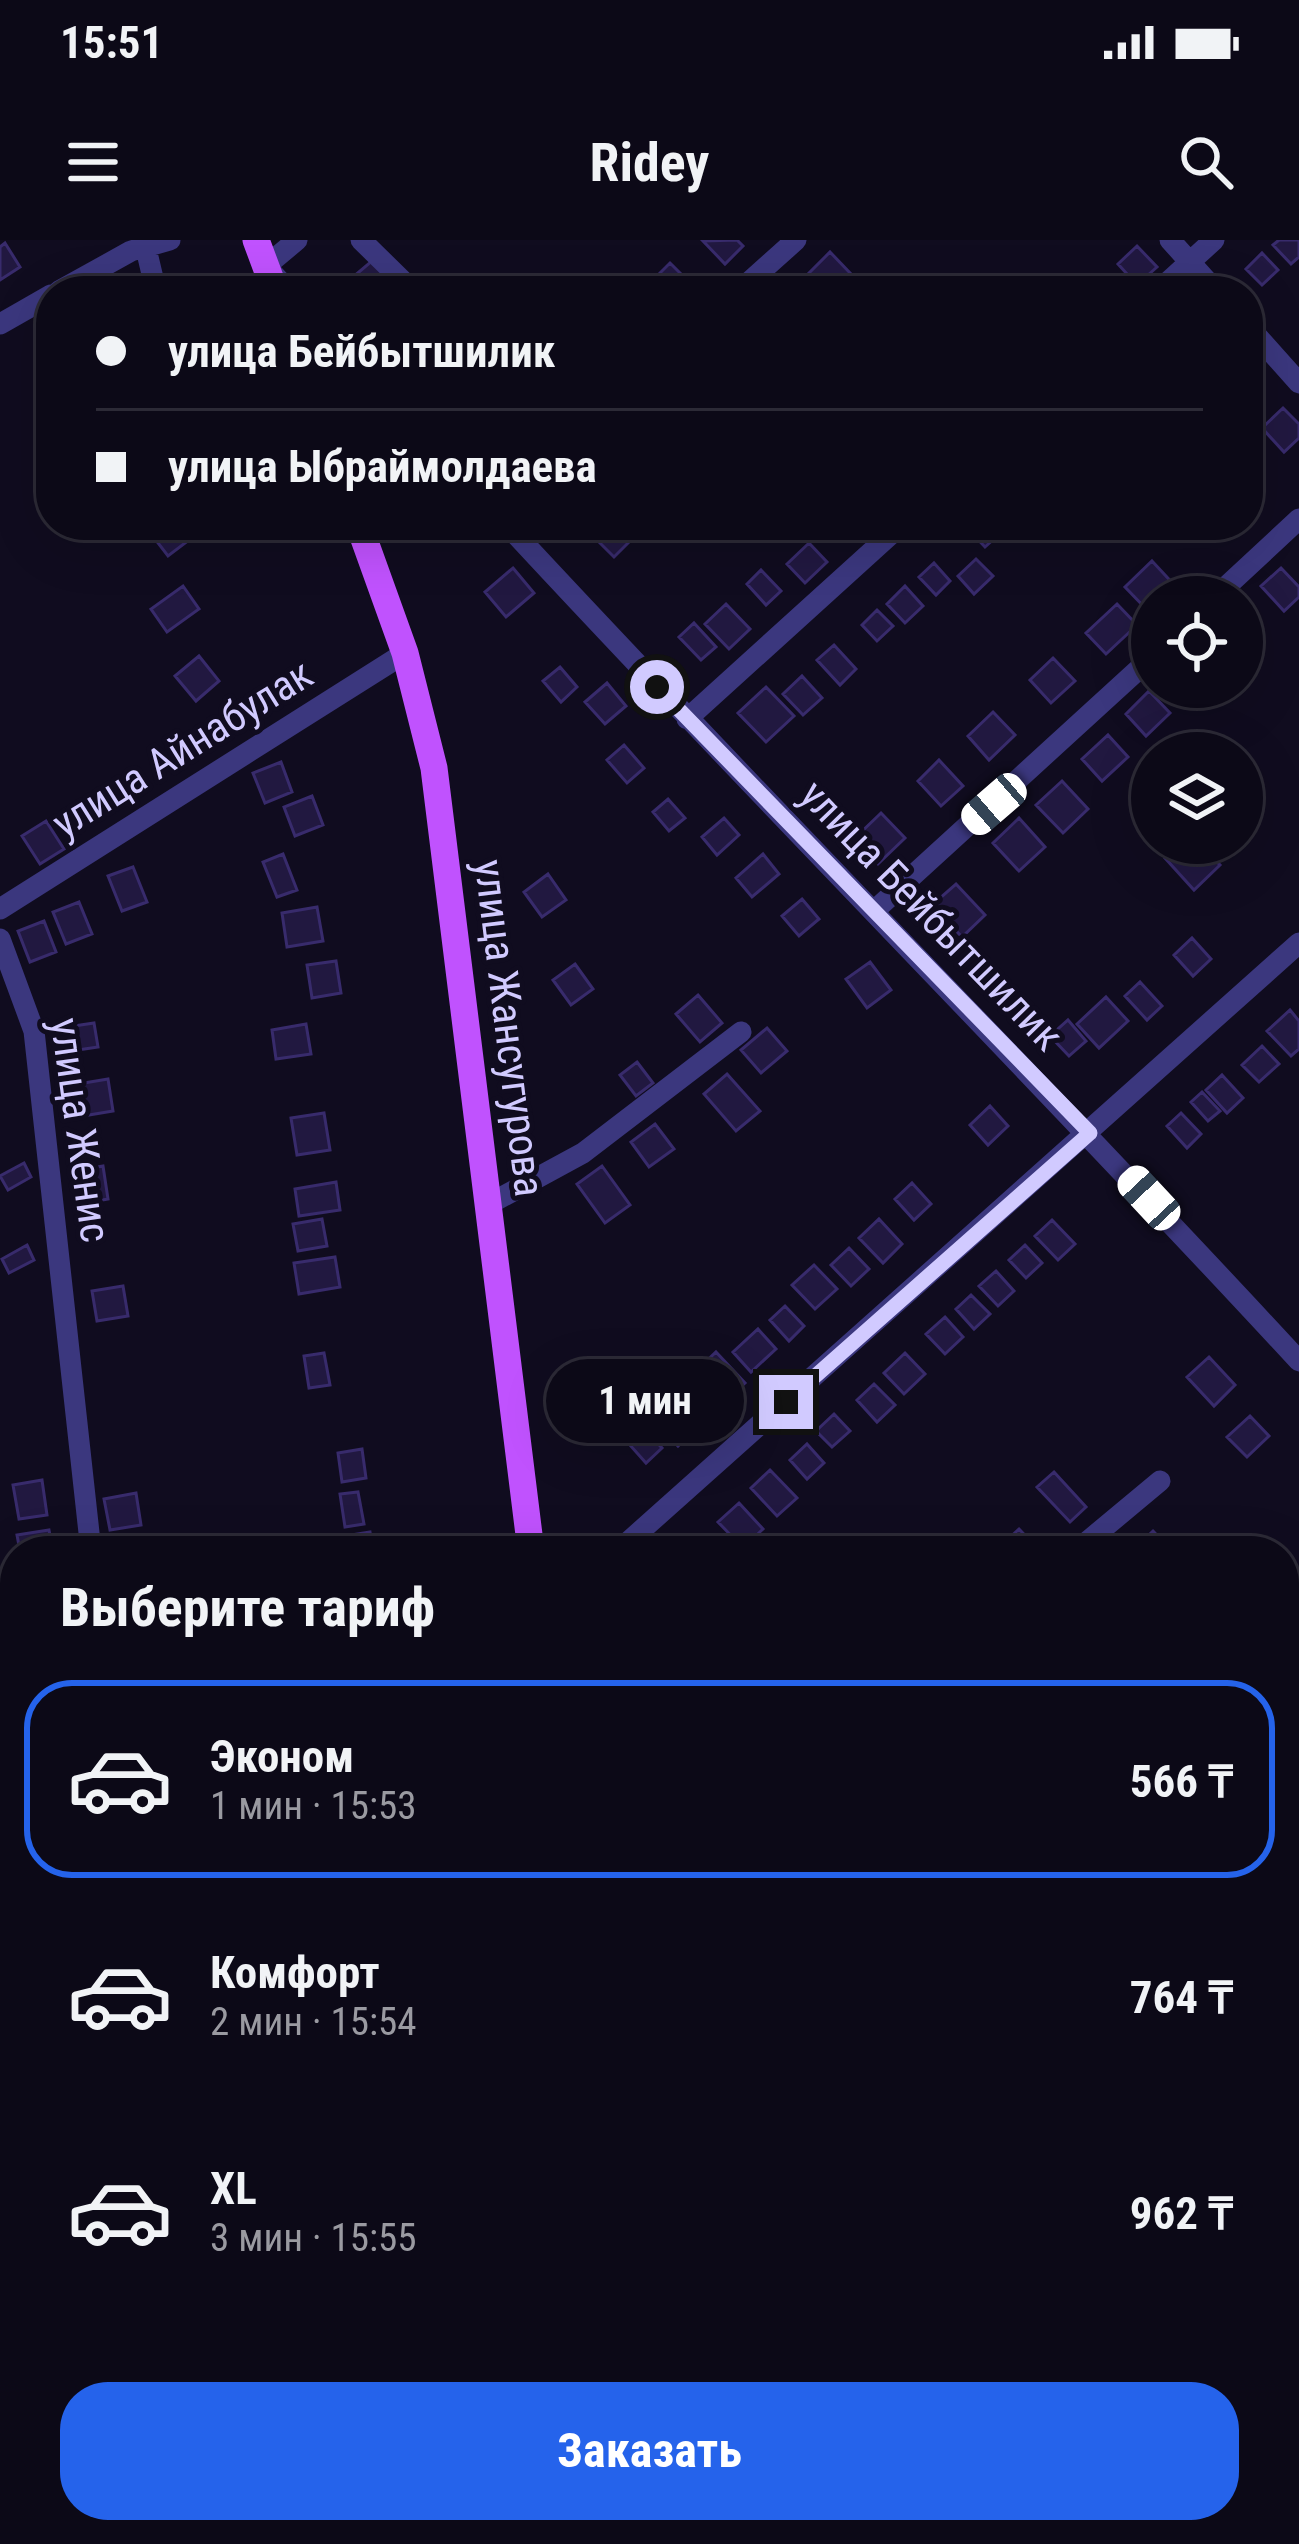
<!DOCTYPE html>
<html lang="ru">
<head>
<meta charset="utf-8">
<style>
	:root { --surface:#0c0917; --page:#1a1724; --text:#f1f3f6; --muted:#9a9aa1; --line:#2c2a36; --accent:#2563eb }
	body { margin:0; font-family:"Roboto Condensed",sans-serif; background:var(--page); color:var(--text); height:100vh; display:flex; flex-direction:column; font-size:45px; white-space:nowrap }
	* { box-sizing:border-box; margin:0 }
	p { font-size:39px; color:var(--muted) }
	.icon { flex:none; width:66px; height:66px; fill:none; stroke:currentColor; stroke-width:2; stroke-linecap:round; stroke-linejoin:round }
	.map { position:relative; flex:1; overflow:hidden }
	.sheet { position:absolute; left:0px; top:1296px; width:1299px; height:1008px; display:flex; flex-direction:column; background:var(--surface); border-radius:48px 48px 0 0; box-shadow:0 12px 48px #0002,0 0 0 3px var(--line) }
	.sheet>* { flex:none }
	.guide { position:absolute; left:36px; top:36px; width:1227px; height:264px; border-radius:48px; box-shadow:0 12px 48px #0002,0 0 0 3px var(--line); display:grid; align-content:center; height:264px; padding:0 60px; background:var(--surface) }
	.buttons { position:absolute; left:1131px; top:336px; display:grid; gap:24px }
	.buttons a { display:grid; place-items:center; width:132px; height:132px; border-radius:50%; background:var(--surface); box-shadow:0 12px 48px #0002,0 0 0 3px var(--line); font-size:60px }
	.end { position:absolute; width:54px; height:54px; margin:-27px; border:15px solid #d1caff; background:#111; box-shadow:0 0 0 6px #111 }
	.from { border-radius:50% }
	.bubble { position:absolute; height:84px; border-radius:42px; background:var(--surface); box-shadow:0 12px 48px #0002,0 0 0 3px var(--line); font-size:39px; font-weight:700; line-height:84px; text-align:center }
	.car { position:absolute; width:36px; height:72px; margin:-36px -18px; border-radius:15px; box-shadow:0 0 9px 3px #0007; background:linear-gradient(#fff 24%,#345 0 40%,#fff 0 76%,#345 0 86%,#fff 0) }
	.guide b { display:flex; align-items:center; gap:42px; height:114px; font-size:45px }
	.guide b+b { border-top:3px solid var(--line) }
	.guide i { width:30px; height:30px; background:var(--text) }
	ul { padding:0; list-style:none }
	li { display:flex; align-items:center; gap:36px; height:198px; margin:0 24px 18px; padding:0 36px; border:6px solid transparent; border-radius:48px }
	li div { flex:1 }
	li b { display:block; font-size:45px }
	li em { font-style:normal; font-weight:700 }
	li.on { border-color:var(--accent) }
	li>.icon { width:108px; height:108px; stroke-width:1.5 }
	h2 { padding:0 60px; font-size:54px; line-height:144px }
	.primary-button { display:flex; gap:24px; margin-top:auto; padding:24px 60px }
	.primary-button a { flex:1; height:138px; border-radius:48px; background:var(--accent); color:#fff; font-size:48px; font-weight:700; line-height:138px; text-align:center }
	.status { display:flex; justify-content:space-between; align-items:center; height:84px; padding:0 60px; background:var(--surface); direction:ltr }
	.status svg { height:33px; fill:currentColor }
	header { display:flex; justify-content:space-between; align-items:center; height:156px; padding:0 60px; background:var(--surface); font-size:54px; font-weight:700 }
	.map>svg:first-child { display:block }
	.building { fill:#211840; stroke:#382b6c; stroke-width:3 }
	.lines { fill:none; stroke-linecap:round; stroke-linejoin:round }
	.minor { stroke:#3b377e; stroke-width:21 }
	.major { stroke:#c052fe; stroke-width:27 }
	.route { stroke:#d1caff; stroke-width:15 }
	.labels { text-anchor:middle; stroke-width:10; stroke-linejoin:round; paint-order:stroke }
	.street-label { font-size:42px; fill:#d1caff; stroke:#100c1f }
</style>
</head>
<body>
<div class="status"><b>15:51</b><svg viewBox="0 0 49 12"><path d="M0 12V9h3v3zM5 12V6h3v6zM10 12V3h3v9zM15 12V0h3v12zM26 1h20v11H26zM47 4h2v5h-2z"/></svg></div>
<header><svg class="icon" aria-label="menu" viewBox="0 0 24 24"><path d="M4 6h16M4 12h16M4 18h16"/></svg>Ridey<svg class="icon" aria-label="search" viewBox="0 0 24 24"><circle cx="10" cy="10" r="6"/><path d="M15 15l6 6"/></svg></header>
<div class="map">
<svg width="1299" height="2304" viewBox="0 0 1299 2304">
	<rect width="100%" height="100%" fill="#100c1f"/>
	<path class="building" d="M737,0L743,6L725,24L703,1Z
		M1279,0H1299V17L1291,24L1273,5Z
		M5,3L20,27L0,40V7Z
		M1137,6L1157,27L1137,45L1118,24Z
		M830,12L851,34L834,51H815L803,39Z
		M1262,13L1278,30L1262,45L1246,29Z
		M373,20L393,44L385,51H364L353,37Z
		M670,23L692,45L686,51H663L653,40Z
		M1283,168L1299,184V198L1284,212L1262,188Z
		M174,285H184L193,297L168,316L155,299Z
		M606,285H624L635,296L614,317L594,297Z
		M970,285H1004L1006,288L985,307L967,288Z
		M809,303L827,322L805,343L787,324Z
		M976,319L993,336L974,354L958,336Z
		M1152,321L1177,348L1167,357H1152L1150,373L1125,347Z
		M934,323L950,341L936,355L919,337Z
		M513,328L534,353L506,377L485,352Z
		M1281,328L1299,347V357L1284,371L1261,346Z
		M761,330L781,351L766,365L747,344Z
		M183,346L199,369L167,392L151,369Z
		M905,346L923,366L905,383L887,364Z
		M726,364L750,389L729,409L705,384Z
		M1117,364L1137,385L1106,414L1086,393Z
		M877,370L893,386L877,401L862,385Z
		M694,383L716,407L701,420L679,397Z
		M834,405L856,429L840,445L817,420Z
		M199,416L219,441L196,461L175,436Z
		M1053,418L1075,441L1051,463L1030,440Z
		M560,427L577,447L561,462L543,441Z
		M802,436L822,458L803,475L783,454Z
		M607,443L626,466L605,484L585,462Z
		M766,447L794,476L766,502L738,473Z
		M1149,451L1170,473L1146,496L1126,474Z
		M993,472L1015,495L989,520L968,496Z
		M1108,495L1128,517L1102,541L1082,519Z
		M624,505L644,528L627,543L607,520Z
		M939,520L963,546L941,566L918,541Z
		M281,522L292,552L265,563L253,533Z
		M1062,541L1088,569L1063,593L1036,565Z
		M312,556L323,585L295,596L284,567Z
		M668,559L685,578L669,591L653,572Z
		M881,573L905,598L878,624L854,599Z
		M724,578L739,595L717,615L702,597Z
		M1019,578L1045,607L1019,631L993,603Z
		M46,581L64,609L40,624L22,596Z
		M1181,603H1199L1220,625L1194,650L1165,618Z
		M283,614L297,650L277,657L263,622Z
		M763,614L779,634L752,657L736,638Z
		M133,627L147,662L122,671L108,636Z
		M548,634L566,660L542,677L524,652Z
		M956,644L985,675L962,697L932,665Z
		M802,659L819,679L799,696L782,676Z
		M79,662L92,694L66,704L53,672Z
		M317,667L323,701L287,707L282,673Z
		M44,681L56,712L30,722L18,691Z
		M1192,698L1211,719L1193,736L1174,715Z
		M336,721L341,753L312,758L307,725Z
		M870,722L891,750L867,768L846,739Z
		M575,724L593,749L571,765L553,740Z
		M1140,742L1162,766L1147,780L1125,756Z
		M698,755L722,783L700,802L676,774Z
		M1106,757L1128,781L1099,808L1077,784Z
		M1290,770L1299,781V809L1291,816L1267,791Z
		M1068,780L1086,801L1069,816L1050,796Z
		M94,783L98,807L71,811L67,787Z
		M306,784L311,814L276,819L272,790Z
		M767,788L787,811L761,833L741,810Z
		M1262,806L1279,824L1259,842L1242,825Z
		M637,822L653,843L636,856L620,835Z
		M727,834L760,871L736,891L704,854Z
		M1222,835L1243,858L1227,873L1206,850Z
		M108,839L113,871L83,876L78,844Z
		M1202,852L1220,871L1208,881L1191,862Z
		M990,866L1008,886L988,905L970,885Z
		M324,873L330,910L297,915L291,878Z
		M1181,873L1201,894L1187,908L1167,886Z
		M655,884L674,909L649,927L631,902Z
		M24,923L31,937L8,950L0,936Z
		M103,926L108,959L85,963L79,930Z
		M602,926L630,965L605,983L577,944Z
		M336,942L340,970L299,976L295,949Z
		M912,943L931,964L914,980L895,959Z
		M322,979L327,1006L298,1011L293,984Z
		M879,979L902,1004L883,1023L859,998Z
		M1052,980L1075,1004L1058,1020L1035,996Z
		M27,1005L34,1020L9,1033L2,1019Z
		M1025,1005L1042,1023L1026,1038L1009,1020Z
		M849,1008L869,1029L851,1046L831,1025Z
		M335,1017L340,1047L299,1054L294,1023Z
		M814,1025L837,1049L815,1069L792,1045Z
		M996,1031L1014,1051L998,1066L979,1046Z
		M123,1046L128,1076L97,1081L92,1051Z
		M971,1055L990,1074L974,1089L956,1069Z
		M785,1066L804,1086L789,1101L770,1080Z
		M945,1077L963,1097L945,1114L926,1094Z
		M758,1089L776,1109L751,1132L733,1112Z
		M716,1112L745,1143L720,1166L692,1135Z
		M324,1113L330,1145L309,1148L304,1116Z
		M905,1113L925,1134L904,1154L884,1133Z
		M1209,1117L1235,1145L1214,1166L1187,1137Z
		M874,1144L895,1165L877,1182L857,1160Z
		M679,1174L694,1190L678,1206L663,1190Z
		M834,1174L850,1191L832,1207L816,1191Z
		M1250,1176L1269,1196L1247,1217L1227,1197Z
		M645,1190L662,1208L646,1223L629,1204Z
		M807,1204L824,1223L807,1239L790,1220Z
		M362,1209L366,1238L342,1242L338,1213Z
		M770,1230L797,1258L777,1276L751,1248Z
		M1054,1232L1086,1267L1070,1282L1037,1247Z
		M42,1240L47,1275L19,1279L13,1245Z
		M358,1252L364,1284L345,1287L340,1254Z
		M136,1253L141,1285L110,1290L104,1259Z
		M739,1263L763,1289L743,1308L718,1282Z
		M1019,1289L1038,1309L999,1311L997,1309Z
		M49,1290L53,1311H20L17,1295Z
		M1153,1291L1172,1311H1132Z
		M370,1292L373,1311H348L345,1296Z"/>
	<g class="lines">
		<path class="minor" d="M144,0L156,51
			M361,0L413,51
			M1170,0L1216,51
			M59,51L131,11L170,0
			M289,51L266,26L297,0
			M739,51L796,0
			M1158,51L1214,0
			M0,84L51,55
			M1248,86L1299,143
			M507,285C768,567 1039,839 1299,1121
			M1215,357L1299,279
			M687,479L901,285
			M0,669L405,413
			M874,671L1152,417
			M0,699L34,791L91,1311
			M489,964L583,913L741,792
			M618,1311L1299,703
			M1076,1311L1160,1241
			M1284,1563L1299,1550
			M0,1631L15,1629
			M1284,2036L1299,2022
			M0,2270L15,2268
			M189,2289L191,2304
			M902,2304L914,2293"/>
		<path class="major" d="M256,0L275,51
			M359,285L405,413L434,528L531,1311
			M630,2289L632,2304"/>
	</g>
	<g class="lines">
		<path class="route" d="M657,447L1090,893L786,1162"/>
	</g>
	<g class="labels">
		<g class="street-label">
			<text transform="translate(182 508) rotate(-32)" y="15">улица Айнабулак</text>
			<text transform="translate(932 675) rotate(46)" y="15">улица Бейбытшилик</text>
			<text transform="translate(510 788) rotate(83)" y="15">улица Жансугурова</text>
			<text transform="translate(81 890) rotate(82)" y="15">улица Женис</text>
		</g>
	</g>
</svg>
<div class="buttons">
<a><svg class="icon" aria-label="locate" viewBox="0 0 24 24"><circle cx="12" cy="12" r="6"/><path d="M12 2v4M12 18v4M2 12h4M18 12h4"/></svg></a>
<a><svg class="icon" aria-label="layers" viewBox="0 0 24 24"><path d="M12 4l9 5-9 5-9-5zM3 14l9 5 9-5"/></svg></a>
</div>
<i class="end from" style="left:657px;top:447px"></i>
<i class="end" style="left:786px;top:1162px"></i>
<div class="bubble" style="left:546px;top:1119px;width:198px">1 мин</div>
<i class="car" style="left:994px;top:564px;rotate:229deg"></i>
<i class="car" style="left:1149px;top:958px;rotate:317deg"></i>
<div class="guide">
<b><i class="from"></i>улица Бейбытшилик</b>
<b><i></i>улица Ыбраймолдаева</b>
</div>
<section class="sheet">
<h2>Выберите тариф</h2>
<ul>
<li class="on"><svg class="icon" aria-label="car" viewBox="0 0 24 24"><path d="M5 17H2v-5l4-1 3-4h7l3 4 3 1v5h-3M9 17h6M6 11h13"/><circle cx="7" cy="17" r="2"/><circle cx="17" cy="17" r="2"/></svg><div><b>Эконом</b><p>1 мин · 15:53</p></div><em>566 ₸</em></li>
<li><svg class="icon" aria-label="car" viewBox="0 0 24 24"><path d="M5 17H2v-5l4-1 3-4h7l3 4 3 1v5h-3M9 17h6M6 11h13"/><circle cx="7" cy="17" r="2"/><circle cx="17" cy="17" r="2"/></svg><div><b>Комфорт</b><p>2 мин · 15:54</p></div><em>764 ₸</em></li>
<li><svg class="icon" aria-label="car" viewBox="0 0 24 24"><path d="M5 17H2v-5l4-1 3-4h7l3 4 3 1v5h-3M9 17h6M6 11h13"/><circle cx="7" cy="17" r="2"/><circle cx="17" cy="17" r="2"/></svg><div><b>XL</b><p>3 мин · 15:55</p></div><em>962 ₸</em></li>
</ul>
<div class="primary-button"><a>Заказать</a></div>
</section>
</div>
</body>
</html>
